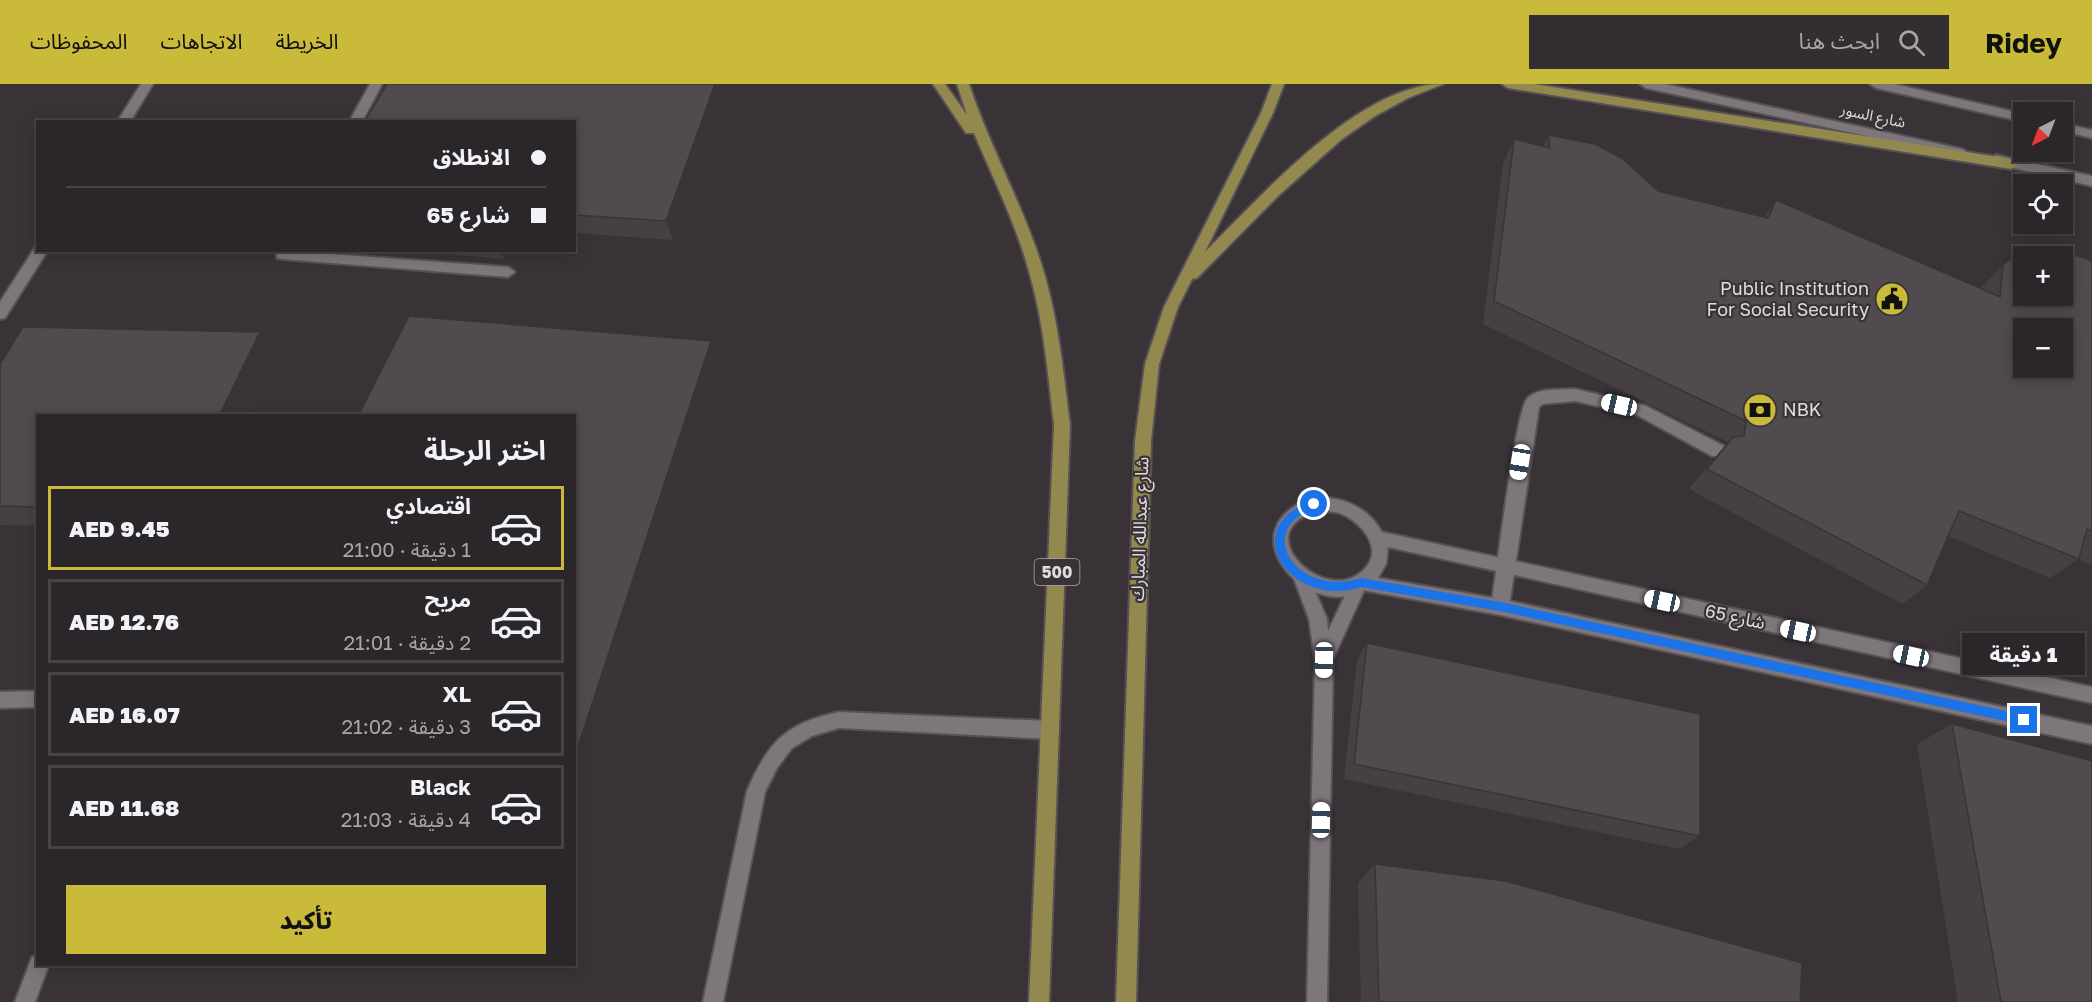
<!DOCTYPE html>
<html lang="ar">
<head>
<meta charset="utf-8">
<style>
	:root { --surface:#2b262a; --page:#332e32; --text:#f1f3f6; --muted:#a6a5a8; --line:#474347; --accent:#caba3a }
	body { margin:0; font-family:"Golos Text","Noto Sans Arabic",sans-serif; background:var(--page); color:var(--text); direction:rtl; height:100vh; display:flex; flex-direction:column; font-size:22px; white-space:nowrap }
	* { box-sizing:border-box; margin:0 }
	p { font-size:20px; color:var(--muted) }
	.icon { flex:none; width:33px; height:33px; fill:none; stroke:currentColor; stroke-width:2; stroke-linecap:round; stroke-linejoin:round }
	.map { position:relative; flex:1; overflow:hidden; direction:ltr }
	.panel { position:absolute; left:36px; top:330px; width:540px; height:552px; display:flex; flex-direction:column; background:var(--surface); border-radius:0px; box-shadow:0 3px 15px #0003,0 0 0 2px var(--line); direction:rtl }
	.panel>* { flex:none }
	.guide { position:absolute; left:36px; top:36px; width:540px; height:132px; border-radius:0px; box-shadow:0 3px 15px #0003,0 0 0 2px var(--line); direction:rtl; display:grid; align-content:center; height:132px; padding:0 30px; background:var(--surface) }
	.needle { width:39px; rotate:222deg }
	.controls { position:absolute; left:2013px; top:18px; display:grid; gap:12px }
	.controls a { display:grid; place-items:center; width:60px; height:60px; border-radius:0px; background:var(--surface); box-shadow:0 3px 15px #0003,0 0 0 2px var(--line); font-size:30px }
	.end { position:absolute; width:27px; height:27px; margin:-14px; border:8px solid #1a73e8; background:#fff; box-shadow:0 0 0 3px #fff }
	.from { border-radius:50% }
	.bubble { position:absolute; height:42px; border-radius:0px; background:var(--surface); box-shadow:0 3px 15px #0003,0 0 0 2px var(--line); font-size:20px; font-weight:800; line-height:42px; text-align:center; direction:rtl }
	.car { position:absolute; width:18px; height:36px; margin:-18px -9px; border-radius:8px; box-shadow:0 0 4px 2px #0007; background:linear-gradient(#fff 24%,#345 0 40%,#fff 0 76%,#345 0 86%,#fff 0) }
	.guide b { display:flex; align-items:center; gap:21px; height:57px; font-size:22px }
	.guide b+b { border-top:2px solid var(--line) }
	.guide i { width:15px; height:15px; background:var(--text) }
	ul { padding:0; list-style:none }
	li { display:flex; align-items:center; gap:18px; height:84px; margin:0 12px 9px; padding:0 18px; border:3px solid var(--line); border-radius:0px }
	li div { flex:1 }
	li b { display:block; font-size:22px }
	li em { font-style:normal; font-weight:800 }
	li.active { border-color:var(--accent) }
	li>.icon { width:54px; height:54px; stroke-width:1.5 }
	h2 { padding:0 30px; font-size:27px; line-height:72px }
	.button { display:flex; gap:12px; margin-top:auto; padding:12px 30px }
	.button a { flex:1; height:69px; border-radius:0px; background:var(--accent); color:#111; font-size:24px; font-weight:800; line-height:69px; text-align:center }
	header { display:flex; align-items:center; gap:36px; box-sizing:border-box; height:84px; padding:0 30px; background:var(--accent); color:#111 }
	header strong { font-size:28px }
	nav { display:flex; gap:33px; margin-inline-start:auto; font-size:21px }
	.search { width:420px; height:54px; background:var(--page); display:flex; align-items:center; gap:15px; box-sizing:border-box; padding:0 21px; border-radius:0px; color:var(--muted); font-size:22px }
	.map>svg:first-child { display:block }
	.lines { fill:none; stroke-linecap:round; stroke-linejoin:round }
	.service-casing { stroke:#565154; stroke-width:4 }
	.minor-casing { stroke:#565154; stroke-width:4 }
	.secondary-casing { stroke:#565154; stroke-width:4 }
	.primary-casing { stroke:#565154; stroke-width:4 }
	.service { fill:#7d767b; fill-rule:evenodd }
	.minor { fill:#7d767b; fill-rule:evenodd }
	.secondary { fill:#7d767b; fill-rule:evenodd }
	.primary { fill:#93894e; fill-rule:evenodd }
	.wall { fill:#464044 }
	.shaded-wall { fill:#393437 }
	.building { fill:#514a4f; stroke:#393437; stroke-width:1.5; fill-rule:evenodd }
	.route { fill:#1a73e8 }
	.labels { text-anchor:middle; stroke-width:4.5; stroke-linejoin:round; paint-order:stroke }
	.far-street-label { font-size:15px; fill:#e0dcde; stroke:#393338 }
	.shield { fill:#393338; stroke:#aea9ac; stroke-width:1.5 }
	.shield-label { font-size:16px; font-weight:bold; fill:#e0dcde }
	.poi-label { font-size:18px; fill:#e0dcde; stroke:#393338; text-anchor:end }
	.street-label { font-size:18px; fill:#e0dcde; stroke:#393338 }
</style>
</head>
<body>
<header>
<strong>Ridey</strong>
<div class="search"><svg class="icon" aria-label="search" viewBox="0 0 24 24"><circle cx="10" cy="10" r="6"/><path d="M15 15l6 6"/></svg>ابحث هنا</div>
<nav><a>الخريطة</a><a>الاتجاهات</a><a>المحفوظات</a></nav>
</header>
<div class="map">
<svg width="2092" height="918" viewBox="0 0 2092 918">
	<rect width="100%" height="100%" fill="#393338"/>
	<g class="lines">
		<defs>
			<path id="service" d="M370,0H382L362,38H349Z
				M276,166L508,183L515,188L508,193L282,175L277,174Z
				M1575,305L1646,322L1724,362L1726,367L1724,372H1712L1637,331L1575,317L1543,320L1539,323L1509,523L1506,528L1500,531L1494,528L1491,523C1496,493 1515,330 1527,315C1537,303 1561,306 1575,305Z
				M1302,488L1308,490L1310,495L1327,535L1328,547L1353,495L1359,493L1365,495L1367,500L1333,575L1327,918H1307L1315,576L1309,535L1294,495L1296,490Z
				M38,607V623L0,624V608Z
				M839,628L1050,637L1056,640L1059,646L1056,652L1050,655L839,644L812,652L792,664L777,684L765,708L723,918H703L747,707C768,658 786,639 839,628Z
				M38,871V880H49L35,918H15L32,873Z"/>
			<path id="minor" d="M141,0H153L130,38H117Z
				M36,162L38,166H48L5,234L0,235V218Z
				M1314,413C1343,413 1367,422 1382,448L2092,603V619L1388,463L1386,480L1378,494L1500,515L2092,642V660L1500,531L1362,506C1310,539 1222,445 1314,413ZM1316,427C1324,427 1332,427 1339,429C1358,435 1383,462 1367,482C1336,523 1265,467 1296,438C1301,433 1310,430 1316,427Z"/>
			<path id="secondary" d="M1640,0H1665L1962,65L1969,69L1962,73L1646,4Z
				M1870,0H1894L2024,30V38L1876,4Z
				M2062,39L2092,46V54L2062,47Z
				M1996,71L2092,92V102L1991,79L1989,76Z"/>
			<path id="primary" d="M933,0H945L967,31L957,0H969C988,58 1018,112 1038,170C1057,225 1063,283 1070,341L1049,918H1029L1054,341C1048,291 1044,240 1030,191C1017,142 994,96 974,49H966Z
				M1272,0H1284L1273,29L1205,168C1262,112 1359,0 1443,0L1408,14L1375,32L1342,55L1279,111L1197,194L1192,195L1178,223L1159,280L1151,357L1136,918H1116L1135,357L1145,280L1164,223L1261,29Z
				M1502,0H1534L2011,75L2018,80L2011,85L1508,4Z"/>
		</defs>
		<use href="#service" class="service-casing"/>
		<use href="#minor" class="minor-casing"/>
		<use href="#secondary" class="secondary-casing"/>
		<use href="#primary" class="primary-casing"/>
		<use href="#service" class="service"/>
		<use href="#minor" class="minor"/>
		<use href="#secondary" class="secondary"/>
		<use href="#primary" class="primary"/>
	</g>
	<path class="wall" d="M727,0L673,156L574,149V38Z
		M1548,51L1658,107L1765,133L1776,116L1980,205L2003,181L2092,177V482L2079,475L2050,494L1948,452L1927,501L1902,520L1689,405L1728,358L1483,240L1503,79L1514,55L1543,63Z
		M403,166H508L504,175Z
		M280,270L38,332V442L0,441V280Z
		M1367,559L1700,752L1679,765L1344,695L1357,576Z
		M1952,640L2092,918H1958L1917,660Z
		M1375,780L1800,918H1361L1358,799Z"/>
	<path class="shaded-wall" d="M715,0H727L673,156L666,137Z
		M499,166H508L504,175Z
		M260,248L280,270L251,332H219Z
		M711,257L719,279L574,735V675Z"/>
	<path class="building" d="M387,0H715L666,137L574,131V38H364Z
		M1548,51L1595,60L1623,75L1658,107L1768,134L1776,116L2000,213L2003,181L2027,162L2062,166L2092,177V447L2087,445L2079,475L1959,427L1927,501L1707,385L1733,353L1744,352L1746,337L1494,217L1514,55L1550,64ZM2024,172H2062V212H2024ZM2024,244H2062V284H2024Z
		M409,232L711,257L574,675V332H358Z
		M23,243L260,248L219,332H38V423L0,422V280Z
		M1367,559L1700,630V752L1354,680Z
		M1952,640L2092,677V918H2001Z
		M1375,780L1505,797L1802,879L1800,918H1379Z"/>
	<path class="route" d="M1314,416L1317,418V423C1250,446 1298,515 1361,494L1500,518L2024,631L2029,636L2024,641L1500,527L1361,503C1291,526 1234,443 1314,416Z"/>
	<defs>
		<symbol id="civic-disc" viewBox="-11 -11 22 22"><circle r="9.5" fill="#caba3a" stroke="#393338"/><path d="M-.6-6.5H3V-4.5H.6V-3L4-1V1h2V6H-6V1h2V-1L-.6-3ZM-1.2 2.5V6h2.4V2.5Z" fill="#111"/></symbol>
		<symbol id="bank-disc" viewBox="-11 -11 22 22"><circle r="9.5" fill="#caba3a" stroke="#393338"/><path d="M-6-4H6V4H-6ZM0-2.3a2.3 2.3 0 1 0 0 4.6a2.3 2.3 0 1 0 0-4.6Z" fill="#111"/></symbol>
	</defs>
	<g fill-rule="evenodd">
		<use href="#civic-disc" x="1873" y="196" width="38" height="38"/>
		<use href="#bank-disc" x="1741" y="307" width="38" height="38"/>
	</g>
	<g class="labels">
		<g class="far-street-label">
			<text transform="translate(1873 32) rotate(12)" y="5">شارع السور</text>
		</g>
		<rect class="shield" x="1034.5" y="475" width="45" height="26" rx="4.5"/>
		<g class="shield-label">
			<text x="1057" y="494">500</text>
		</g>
		<g class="poi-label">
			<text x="1869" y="211">Public Institution<tspan x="1869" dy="21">For Social Security</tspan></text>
			<text x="1783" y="332" text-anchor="start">NBK</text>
		</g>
		<g class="street-label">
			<text transform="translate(1140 445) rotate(-88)" y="6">شارع عبدالله المبارك</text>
			<text transform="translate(1735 533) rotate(12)" y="6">شارع 65</text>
		</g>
	</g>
</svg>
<div class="controls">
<a><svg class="needle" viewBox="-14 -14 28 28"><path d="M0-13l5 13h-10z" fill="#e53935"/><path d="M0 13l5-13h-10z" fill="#a6a5a8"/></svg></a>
<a><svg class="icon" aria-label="locate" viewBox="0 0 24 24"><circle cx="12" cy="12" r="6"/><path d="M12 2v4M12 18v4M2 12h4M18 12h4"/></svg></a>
<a>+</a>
<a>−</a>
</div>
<i class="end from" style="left:1314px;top:420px"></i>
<i class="end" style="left:2024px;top:636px"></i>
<div class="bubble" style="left:1962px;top:549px;width:123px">1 دقيقة</div>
<i class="car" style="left:1619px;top:321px;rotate:283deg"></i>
<i class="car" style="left:1520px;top:378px;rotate:189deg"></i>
<i class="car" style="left:1662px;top:517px;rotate:282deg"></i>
<i class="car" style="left:1798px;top:547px;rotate:282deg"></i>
<i class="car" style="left:1911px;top:572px;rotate:282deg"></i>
<i class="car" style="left:1324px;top:576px;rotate:181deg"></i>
<i class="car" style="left:1321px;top:736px;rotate:1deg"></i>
<div class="guide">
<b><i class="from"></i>الانطلاق</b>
<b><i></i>شارع 65</b>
</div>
<section class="panel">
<h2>اختر الرحلة</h2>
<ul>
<li class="active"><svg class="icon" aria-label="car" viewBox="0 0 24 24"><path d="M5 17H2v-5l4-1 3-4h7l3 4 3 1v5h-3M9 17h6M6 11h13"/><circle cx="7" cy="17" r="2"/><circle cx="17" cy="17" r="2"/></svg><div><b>اقتصادي</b><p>1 دقيقة · 21:00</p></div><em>AED 9.45</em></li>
<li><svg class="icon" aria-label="car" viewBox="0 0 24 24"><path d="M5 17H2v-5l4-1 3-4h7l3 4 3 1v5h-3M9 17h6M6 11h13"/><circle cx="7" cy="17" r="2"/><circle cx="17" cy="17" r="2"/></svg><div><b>مريح</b><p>2 دقيقة · 21:01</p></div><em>AED 12.76</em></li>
<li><svg class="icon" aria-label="car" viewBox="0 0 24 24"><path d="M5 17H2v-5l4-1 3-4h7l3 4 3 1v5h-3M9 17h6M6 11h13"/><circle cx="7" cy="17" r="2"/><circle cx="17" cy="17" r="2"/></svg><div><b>XL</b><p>3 دقيقة · 21:02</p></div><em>AED 16.07</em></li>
<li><svg class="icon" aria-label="car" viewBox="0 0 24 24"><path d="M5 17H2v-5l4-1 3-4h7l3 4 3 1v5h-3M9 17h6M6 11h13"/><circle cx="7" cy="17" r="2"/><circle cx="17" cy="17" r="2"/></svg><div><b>Black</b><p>4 دقيقة · 21:03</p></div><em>AED 11.68</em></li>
</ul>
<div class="button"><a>تأكيد</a></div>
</section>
</div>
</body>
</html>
